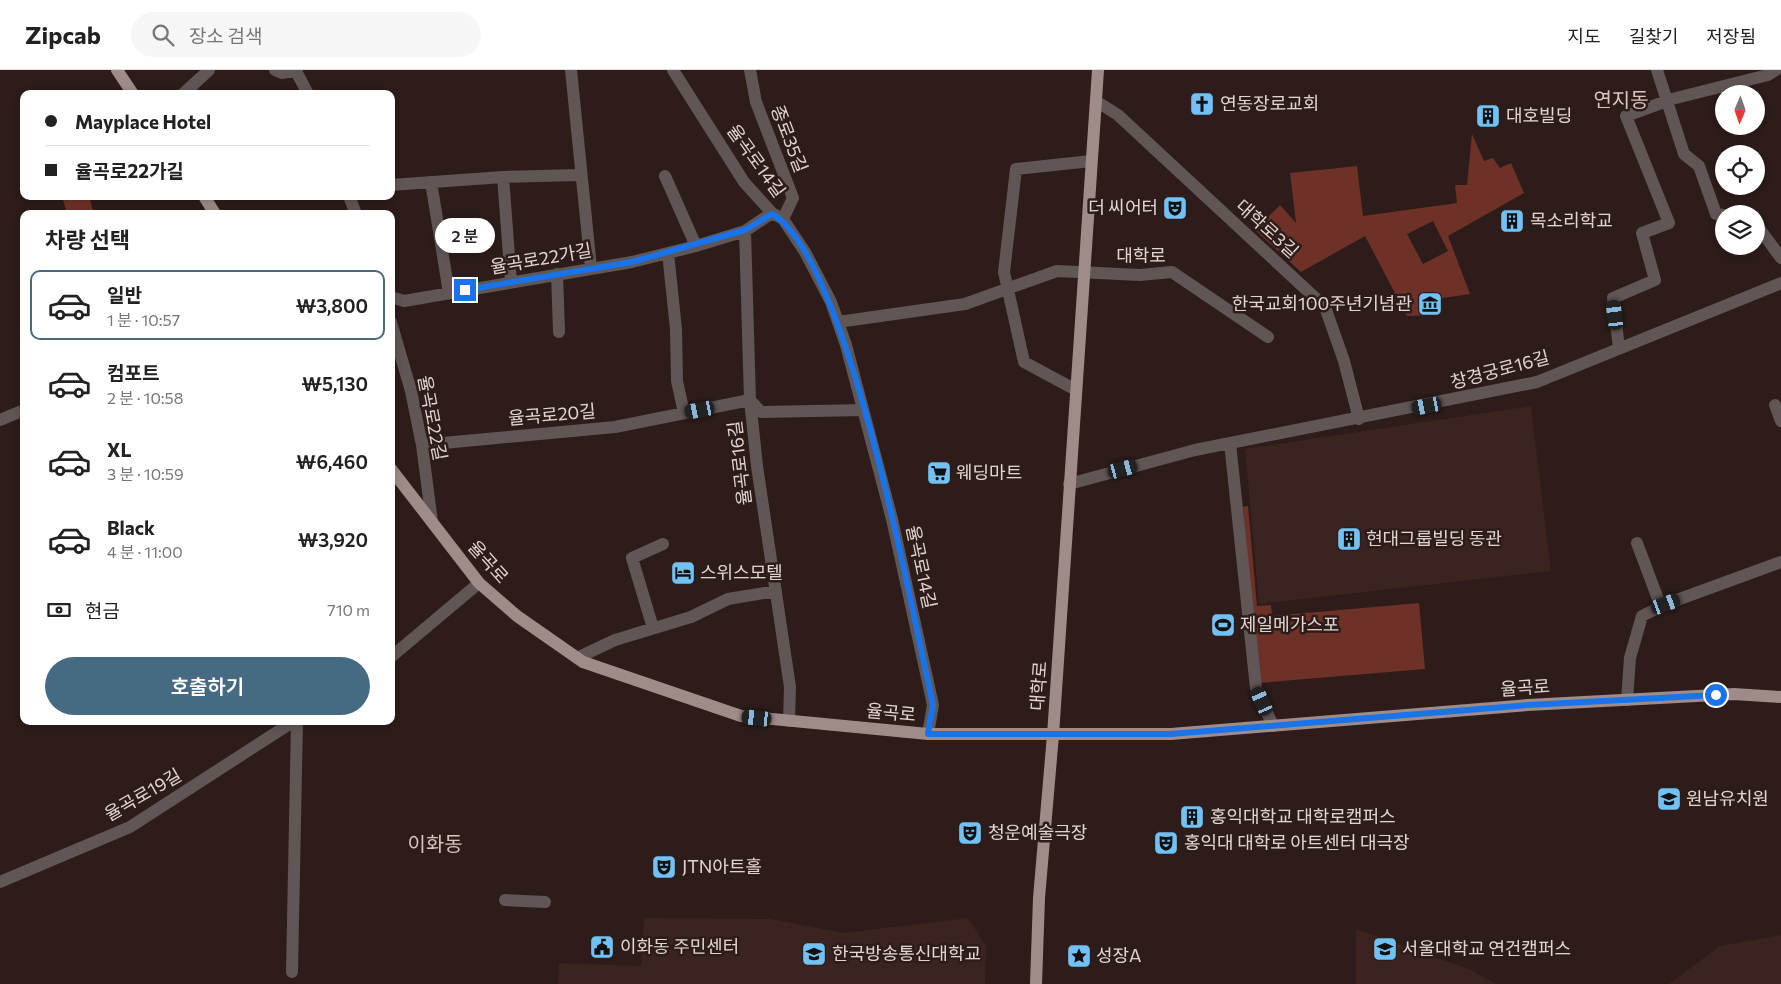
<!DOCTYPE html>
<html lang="ko">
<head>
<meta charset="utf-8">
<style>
	:root { --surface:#fff; --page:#f6f6f6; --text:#222; --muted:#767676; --line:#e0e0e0; --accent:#466a81 }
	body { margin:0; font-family:Commissioner,"Noto Sans KR",sans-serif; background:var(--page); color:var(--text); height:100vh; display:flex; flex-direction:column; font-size:19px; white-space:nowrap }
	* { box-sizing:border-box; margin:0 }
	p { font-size:16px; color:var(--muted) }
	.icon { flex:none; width:28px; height:28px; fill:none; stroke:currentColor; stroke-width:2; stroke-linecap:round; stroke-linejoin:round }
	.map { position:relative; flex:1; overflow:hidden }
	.panel { position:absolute; left:20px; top:140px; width:375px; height:515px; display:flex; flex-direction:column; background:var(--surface); border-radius:10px; box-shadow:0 2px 8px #0003 }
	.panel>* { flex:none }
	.banner { position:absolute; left:20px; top:20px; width:375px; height:110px; border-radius:10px; box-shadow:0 2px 8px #0003; display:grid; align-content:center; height:110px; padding:0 25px; background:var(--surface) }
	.needle { width:32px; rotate:182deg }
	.controls { position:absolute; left:1715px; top:15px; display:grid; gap:10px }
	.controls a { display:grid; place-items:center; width:50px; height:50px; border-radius:50%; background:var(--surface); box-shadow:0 2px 8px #0003; font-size:25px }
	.end { position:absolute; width:22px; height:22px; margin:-11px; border:6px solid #1a73e8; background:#fff; box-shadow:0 0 0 2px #fff }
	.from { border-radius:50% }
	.bubble { position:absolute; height:35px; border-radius:18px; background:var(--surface); box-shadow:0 2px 8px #0003; font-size:16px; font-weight:600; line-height:35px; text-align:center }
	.car { position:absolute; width:15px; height:30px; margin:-15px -8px; border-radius:6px; box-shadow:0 0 4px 1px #0007; background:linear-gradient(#222 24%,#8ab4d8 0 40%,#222 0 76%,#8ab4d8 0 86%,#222 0) }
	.banner b { display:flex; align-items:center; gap:18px; height:48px; font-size:19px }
	.banner b+b { border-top:1px solid var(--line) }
	.banner i { width:12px; height:12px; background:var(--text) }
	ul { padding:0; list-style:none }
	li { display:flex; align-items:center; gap:15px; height:70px; margin:0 10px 8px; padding:0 15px; border:2px solid transparent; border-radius:10px }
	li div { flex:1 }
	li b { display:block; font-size:19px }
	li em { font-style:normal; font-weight:600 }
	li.current { border-color:var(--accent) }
	li>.icon { width:45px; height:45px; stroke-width:1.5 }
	h2 { padding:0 25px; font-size:22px; line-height:60px }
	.pay { display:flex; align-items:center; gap:12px; height:55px; padding:0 25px; font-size:19px }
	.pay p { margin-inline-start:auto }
	.button { display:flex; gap:10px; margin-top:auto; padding:10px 25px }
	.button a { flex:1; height:58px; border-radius:30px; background:var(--accent); color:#fff; font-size:20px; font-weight:600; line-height:58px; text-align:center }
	header { display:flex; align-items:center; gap:30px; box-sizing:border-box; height:70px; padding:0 25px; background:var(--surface); border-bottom:1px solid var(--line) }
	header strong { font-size:24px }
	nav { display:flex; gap:28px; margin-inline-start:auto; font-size:18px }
	.search { width:350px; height:45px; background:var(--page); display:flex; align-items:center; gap:12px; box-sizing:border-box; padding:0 18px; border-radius:28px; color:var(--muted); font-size:19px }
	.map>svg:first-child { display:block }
	.built { fill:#3b231f }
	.green { fill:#6d3128; fill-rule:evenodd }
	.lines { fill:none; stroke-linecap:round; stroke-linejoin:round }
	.minor { stroke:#605655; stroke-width:12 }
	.major { stroke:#9f8c88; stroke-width:12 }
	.route { stroke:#1a73e8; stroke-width:6 }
	.labels { text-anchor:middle; stroke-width:5; stroke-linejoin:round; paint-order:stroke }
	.poi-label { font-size:18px; fill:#e0d4d1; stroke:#2d1c19; text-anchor:start }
	.street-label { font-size:18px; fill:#e0d4d1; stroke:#2d1c19 }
	.quarter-label { font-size:20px; fill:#dbc3be; stroke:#2d1c19 }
</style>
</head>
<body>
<header>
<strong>Zipcab</strong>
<div class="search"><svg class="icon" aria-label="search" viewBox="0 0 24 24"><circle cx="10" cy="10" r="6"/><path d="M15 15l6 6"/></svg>장소 검색</div>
<nav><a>지도</a><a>길찾기</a><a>저장됨</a></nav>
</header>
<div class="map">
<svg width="1781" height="914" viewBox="0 0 1781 914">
	<rect width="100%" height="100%" fill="#2d1c19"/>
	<path class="built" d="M1531,336L1551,501L1259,534L1245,379Z
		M644,848L771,849L844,863L968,848L986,876L985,914H558L559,893L641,896Z
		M1356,859L1469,899L1496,914H1356Z
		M1781,865V914H1669L1720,876Z"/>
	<path class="green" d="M1472,64L1484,91L1493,88L1500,98L1511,93L1524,123L1448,166L1470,224L1436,229V245L1407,246L1365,166L1301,202L1255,160L1280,135L1296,153L1290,103L1357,96L1363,146L1457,133L1455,115H1467ZM1433,151L1448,181L1423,194L1407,164Z
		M62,126H89L94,144H67Z
		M1248,436L1257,536L1271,535L1272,546L1419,533L1425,599L1259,613L1243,437Z"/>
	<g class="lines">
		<path class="minor" d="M275,0L282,3L297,0
			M571,0L591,198
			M673,0L744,112L772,143L783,149L805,182L831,232L846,275L892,449L933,635L928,664
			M750,0L756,32L793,128L783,149
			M1657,0L1684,84L1699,96L1716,144L1724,145
			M296,1L308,24
			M183,24L209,0
			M1096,31L1118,45L1325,237L1344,291L1359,349
			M665,106L696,176
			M503,107L511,212
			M431,112L449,223
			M391,115L503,107L581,105
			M349,126L356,144
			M1756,154L1781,188
			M745,161L750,330L757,396L790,617L789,651
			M668,183L676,259L677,311L684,343
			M557,204L559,262
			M391,227L404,231L632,192L696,176L745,161L772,143
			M391,252L411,321L422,375L432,452
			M838,252L965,234L1057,201L1140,205L1172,202L1268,267
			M1619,278L1613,228L1655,210L1642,163L1669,153L1626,46L1672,29L1768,5L1776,0
			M1076,320L1024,292L1004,202L1016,99L1091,91
			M1775,335L1781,351
			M0,350L24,340
			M1230,373L1256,618L1273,656
			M422,375L615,357L750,330L761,342L863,340
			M1069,414L1195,380L1537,312L1781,213
			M1637,473L1661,537
			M653,558L632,488L663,474
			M391,587L479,513
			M577,588L615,570L691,547L728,529L776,521
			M1627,630L1630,588L1642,546L1666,534L1781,492
			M0,812L130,757L294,651
			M505,830L545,832
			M292,902L297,651"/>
		<path class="major" d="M117,0L133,24
			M204,126L215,144
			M391,399L479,513L517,546L583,592L741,646L928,664H1171L1528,635L1734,624L1781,627
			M1036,914L1039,828L1053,665L1098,0"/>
	</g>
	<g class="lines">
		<path class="route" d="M465,220L632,192L745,160L772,144C848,186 912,542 933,635L928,664H1171L1528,635L1716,625"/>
	</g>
	<defs>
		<symbol id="church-square" viewBox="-11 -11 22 22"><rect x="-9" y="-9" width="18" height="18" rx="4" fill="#72c1f5" stroke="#2d1c19"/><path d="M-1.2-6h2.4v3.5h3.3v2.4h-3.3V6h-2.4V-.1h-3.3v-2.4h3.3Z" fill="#111"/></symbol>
		<symbol id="building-square" viewBox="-11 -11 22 22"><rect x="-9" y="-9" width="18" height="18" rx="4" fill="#72c1f5" stroke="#2d1c19"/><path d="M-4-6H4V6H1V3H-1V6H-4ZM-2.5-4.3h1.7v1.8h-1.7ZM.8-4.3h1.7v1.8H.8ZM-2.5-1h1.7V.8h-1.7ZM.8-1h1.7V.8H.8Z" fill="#111"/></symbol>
		<symbol id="theatre-square" viewBox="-11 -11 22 22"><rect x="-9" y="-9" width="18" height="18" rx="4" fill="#72c1f5" stroke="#2d1c19"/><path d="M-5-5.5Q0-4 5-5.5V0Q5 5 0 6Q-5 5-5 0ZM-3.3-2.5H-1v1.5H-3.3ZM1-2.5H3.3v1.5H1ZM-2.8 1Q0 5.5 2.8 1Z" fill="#111"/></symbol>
		<symbol id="museum-square" viewBox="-11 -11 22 22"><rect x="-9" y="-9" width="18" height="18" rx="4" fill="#72c1f5" stroke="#2d1c19"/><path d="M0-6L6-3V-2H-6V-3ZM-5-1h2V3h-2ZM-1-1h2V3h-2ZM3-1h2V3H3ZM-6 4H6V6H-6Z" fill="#111"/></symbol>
		<symbol id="supermarket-square" viewBox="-11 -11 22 22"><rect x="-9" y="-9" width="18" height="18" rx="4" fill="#72c1f5" stroke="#2d1c19"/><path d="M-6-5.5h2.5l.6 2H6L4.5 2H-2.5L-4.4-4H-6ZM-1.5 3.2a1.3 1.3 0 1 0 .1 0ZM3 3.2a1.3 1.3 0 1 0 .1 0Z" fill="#111"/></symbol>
		<symbol id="hotel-square" viewBox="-11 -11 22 22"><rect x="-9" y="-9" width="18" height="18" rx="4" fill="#72c1f5" stroke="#2d1c19"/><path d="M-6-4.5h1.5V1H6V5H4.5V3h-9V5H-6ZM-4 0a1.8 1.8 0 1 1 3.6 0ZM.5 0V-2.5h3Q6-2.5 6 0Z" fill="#111"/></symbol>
		<symbol id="stadium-square" viewBox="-11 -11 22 22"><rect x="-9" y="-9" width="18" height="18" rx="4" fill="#72c1f5" stroke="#2d1c19"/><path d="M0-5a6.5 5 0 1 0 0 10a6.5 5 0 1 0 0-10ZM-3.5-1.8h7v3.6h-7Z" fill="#111"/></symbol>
		<symbol id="school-square" viewBox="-11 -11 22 22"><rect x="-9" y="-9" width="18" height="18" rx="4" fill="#72c1f5" stroke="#2d1c19"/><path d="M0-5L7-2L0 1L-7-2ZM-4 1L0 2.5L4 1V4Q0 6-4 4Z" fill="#111"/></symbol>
		<symbol id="civic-square" viewBox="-11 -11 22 22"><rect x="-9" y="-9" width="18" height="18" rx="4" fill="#72c1f5" stroke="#2d1c19"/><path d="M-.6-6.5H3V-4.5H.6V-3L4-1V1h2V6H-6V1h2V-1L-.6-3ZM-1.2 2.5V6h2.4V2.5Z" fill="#111"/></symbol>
		<symbol id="university-square" viewBox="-11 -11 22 22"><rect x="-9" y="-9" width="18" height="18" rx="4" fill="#72c1f5" stroke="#2d1c19"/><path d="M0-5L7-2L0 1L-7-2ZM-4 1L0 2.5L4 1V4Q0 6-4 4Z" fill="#111"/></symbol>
		<symbol id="sight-square" viewBox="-11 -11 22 22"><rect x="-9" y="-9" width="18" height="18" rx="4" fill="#72c1f5" stroke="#2d1c19"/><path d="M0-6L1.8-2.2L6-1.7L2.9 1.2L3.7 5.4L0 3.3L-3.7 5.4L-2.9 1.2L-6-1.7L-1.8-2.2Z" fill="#111"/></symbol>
	</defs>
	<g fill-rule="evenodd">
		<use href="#church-square" x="1188" y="20" width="28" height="28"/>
		<use href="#building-square" x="1474" y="32" width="28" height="28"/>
		<use href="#theatre-square" x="1161" y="124" width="28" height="28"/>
		<use href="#building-square" x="1498" y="137" width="28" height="28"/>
		<use href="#museum-square" x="1416" y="220" width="28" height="28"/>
		<use href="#supermarket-square" x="925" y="389" width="28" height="28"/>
		<use href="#building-square" x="1335" y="455" width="28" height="28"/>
		<use href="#hotel-square" x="669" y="489" width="28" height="28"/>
		<use href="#stadium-square" x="1209" y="541" width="28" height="28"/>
		<use href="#school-square" x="1655" y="715" width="28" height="28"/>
		<use href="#building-square" x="1178" y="733" width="28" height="28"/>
		<use href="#theatre-square" x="956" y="749" width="28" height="28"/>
		<use href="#theatre-square" x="1152" y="759" width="28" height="28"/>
		<use href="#theatre-square" x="650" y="783" width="28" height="28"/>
		<use href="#civic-square" x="588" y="863" width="28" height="28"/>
		<use href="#university-square" x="1371" y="865" width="28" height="28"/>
		<use href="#university-square" x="800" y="870" width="28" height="28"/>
		<use href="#sight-square" x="1065" y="872" width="28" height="28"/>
	</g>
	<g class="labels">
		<g class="poi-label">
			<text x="1220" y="40">연동장로교회</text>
			<text x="1506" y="52">대호빌딩</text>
			<text x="1158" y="144" text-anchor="end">더 씨어터</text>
			<text x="1530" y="157">목소리학교</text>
			<text x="1412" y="240" text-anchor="end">한국교회100주년기념관</text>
			<text x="956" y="409">웨딩마트</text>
			<text x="1366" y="475">현대그룹빌딩 동관</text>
			<text x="700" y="509">스위스모텔</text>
			<text x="1240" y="561">제일메가스포</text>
			<text x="1686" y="735">원남유치원</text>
			<text x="1210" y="753">홍익대학교 대학로캠퍼스</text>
			<text x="988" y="769">청운예술극장</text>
			<text x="1184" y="779">홍익대 대학로 아트센터 대극장</text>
			<text x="682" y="803">JTN아트홀</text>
			<text x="620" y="883">이화동 주민센터</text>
			<text x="1402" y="885">서울대학교 연건캠퍼스</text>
			<text x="832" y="890">한국방송통신대학교</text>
			<text x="1096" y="892">성장A</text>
		</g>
		<g class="street-label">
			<text transform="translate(789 69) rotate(69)" y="6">종로35길</text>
			<text transform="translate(756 91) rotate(54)" y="6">율곡로14길</text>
			<text transform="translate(1267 159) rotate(42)" y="6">대학로3길</text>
			<text x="1141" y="192">대학로</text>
			<text transform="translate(541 189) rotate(-10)" y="6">율곡로22가길</text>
			<text transform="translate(1500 300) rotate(-15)" y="6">창경궁로16길</text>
			<text transform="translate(552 345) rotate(-5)" y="6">율곡로20길</text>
			<text transform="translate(432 348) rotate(79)" y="6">율곡로22길</text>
			<text transform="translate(740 393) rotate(-97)" y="6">율곡로16길</text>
			<text transform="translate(488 492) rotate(48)" y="6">율곡로</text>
			<text transform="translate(921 497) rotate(78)" y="6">율곡로14길</text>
			<text transform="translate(1039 616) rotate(-86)" y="6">대학로</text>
			<text transform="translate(1525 618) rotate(-4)" y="6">율곡로</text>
			<text transform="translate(891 643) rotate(5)" y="6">율곡로</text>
			<text transform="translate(143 725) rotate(-30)" y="6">율곡로19길</text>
		</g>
		<g class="quarter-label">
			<text x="1621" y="37">연지동</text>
			<text x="435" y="781">이화동</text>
		</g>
	</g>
</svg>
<div class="controls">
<a><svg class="needle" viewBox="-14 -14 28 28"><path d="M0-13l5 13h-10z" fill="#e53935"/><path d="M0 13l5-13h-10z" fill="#767676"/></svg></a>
<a><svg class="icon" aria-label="locate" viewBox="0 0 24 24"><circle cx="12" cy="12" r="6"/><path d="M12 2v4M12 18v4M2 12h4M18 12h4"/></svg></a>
<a><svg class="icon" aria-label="layers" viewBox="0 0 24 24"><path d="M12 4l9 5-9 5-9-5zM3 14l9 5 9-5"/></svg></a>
</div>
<i class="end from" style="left:1716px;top:625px"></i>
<i class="end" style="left:465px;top:220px"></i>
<div class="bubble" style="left:435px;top:148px;width:60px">2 분</div>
<i class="car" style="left:1615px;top:245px;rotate:353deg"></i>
<i class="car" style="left:1427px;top:336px;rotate:259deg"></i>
<i class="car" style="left:700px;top:340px;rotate:259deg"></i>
<i class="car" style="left:1123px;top:399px;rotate:75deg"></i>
<i class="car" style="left:1666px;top:534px;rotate:70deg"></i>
<i class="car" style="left:1262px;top:631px;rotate:336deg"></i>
<i class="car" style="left:757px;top:648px;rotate:276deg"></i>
<div class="banner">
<b><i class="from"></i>Mayplace Hotel</b>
<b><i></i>율곡로22가길</b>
</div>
<section class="panel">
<h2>차량 선택</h2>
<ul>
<li class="current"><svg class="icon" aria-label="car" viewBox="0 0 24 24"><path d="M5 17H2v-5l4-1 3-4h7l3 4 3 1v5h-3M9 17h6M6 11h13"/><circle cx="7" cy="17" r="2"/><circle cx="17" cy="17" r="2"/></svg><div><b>일반</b><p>1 분 · 10:57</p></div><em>₩3,800</em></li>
<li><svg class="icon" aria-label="car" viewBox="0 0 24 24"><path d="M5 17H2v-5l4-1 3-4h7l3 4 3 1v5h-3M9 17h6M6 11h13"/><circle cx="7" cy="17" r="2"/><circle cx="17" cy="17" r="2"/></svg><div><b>컴포트</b><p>2 분 · 10:58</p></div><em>₩5,130</em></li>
<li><svg class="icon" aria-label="car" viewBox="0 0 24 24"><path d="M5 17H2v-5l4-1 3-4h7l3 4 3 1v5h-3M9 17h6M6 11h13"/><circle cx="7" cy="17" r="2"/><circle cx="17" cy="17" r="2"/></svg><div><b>XL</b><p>3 분 · 10:59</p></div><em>₩6,460</em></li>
<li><svg class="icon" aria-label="car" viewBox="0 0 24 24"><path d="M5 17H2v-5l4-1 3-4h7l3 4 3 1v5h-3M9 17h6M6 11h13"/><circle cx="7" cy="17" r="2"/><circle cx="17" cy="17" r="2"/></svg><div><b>Black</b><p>4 분 · 11:00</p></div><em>₩3,920</em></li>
</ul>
<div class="pay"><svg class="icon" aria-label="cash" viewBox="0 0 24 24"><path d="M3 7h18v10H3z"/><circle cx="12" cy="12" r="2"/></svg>현금<p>710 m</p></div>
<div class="button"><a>호출하기</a></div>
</section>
</div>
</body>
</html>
